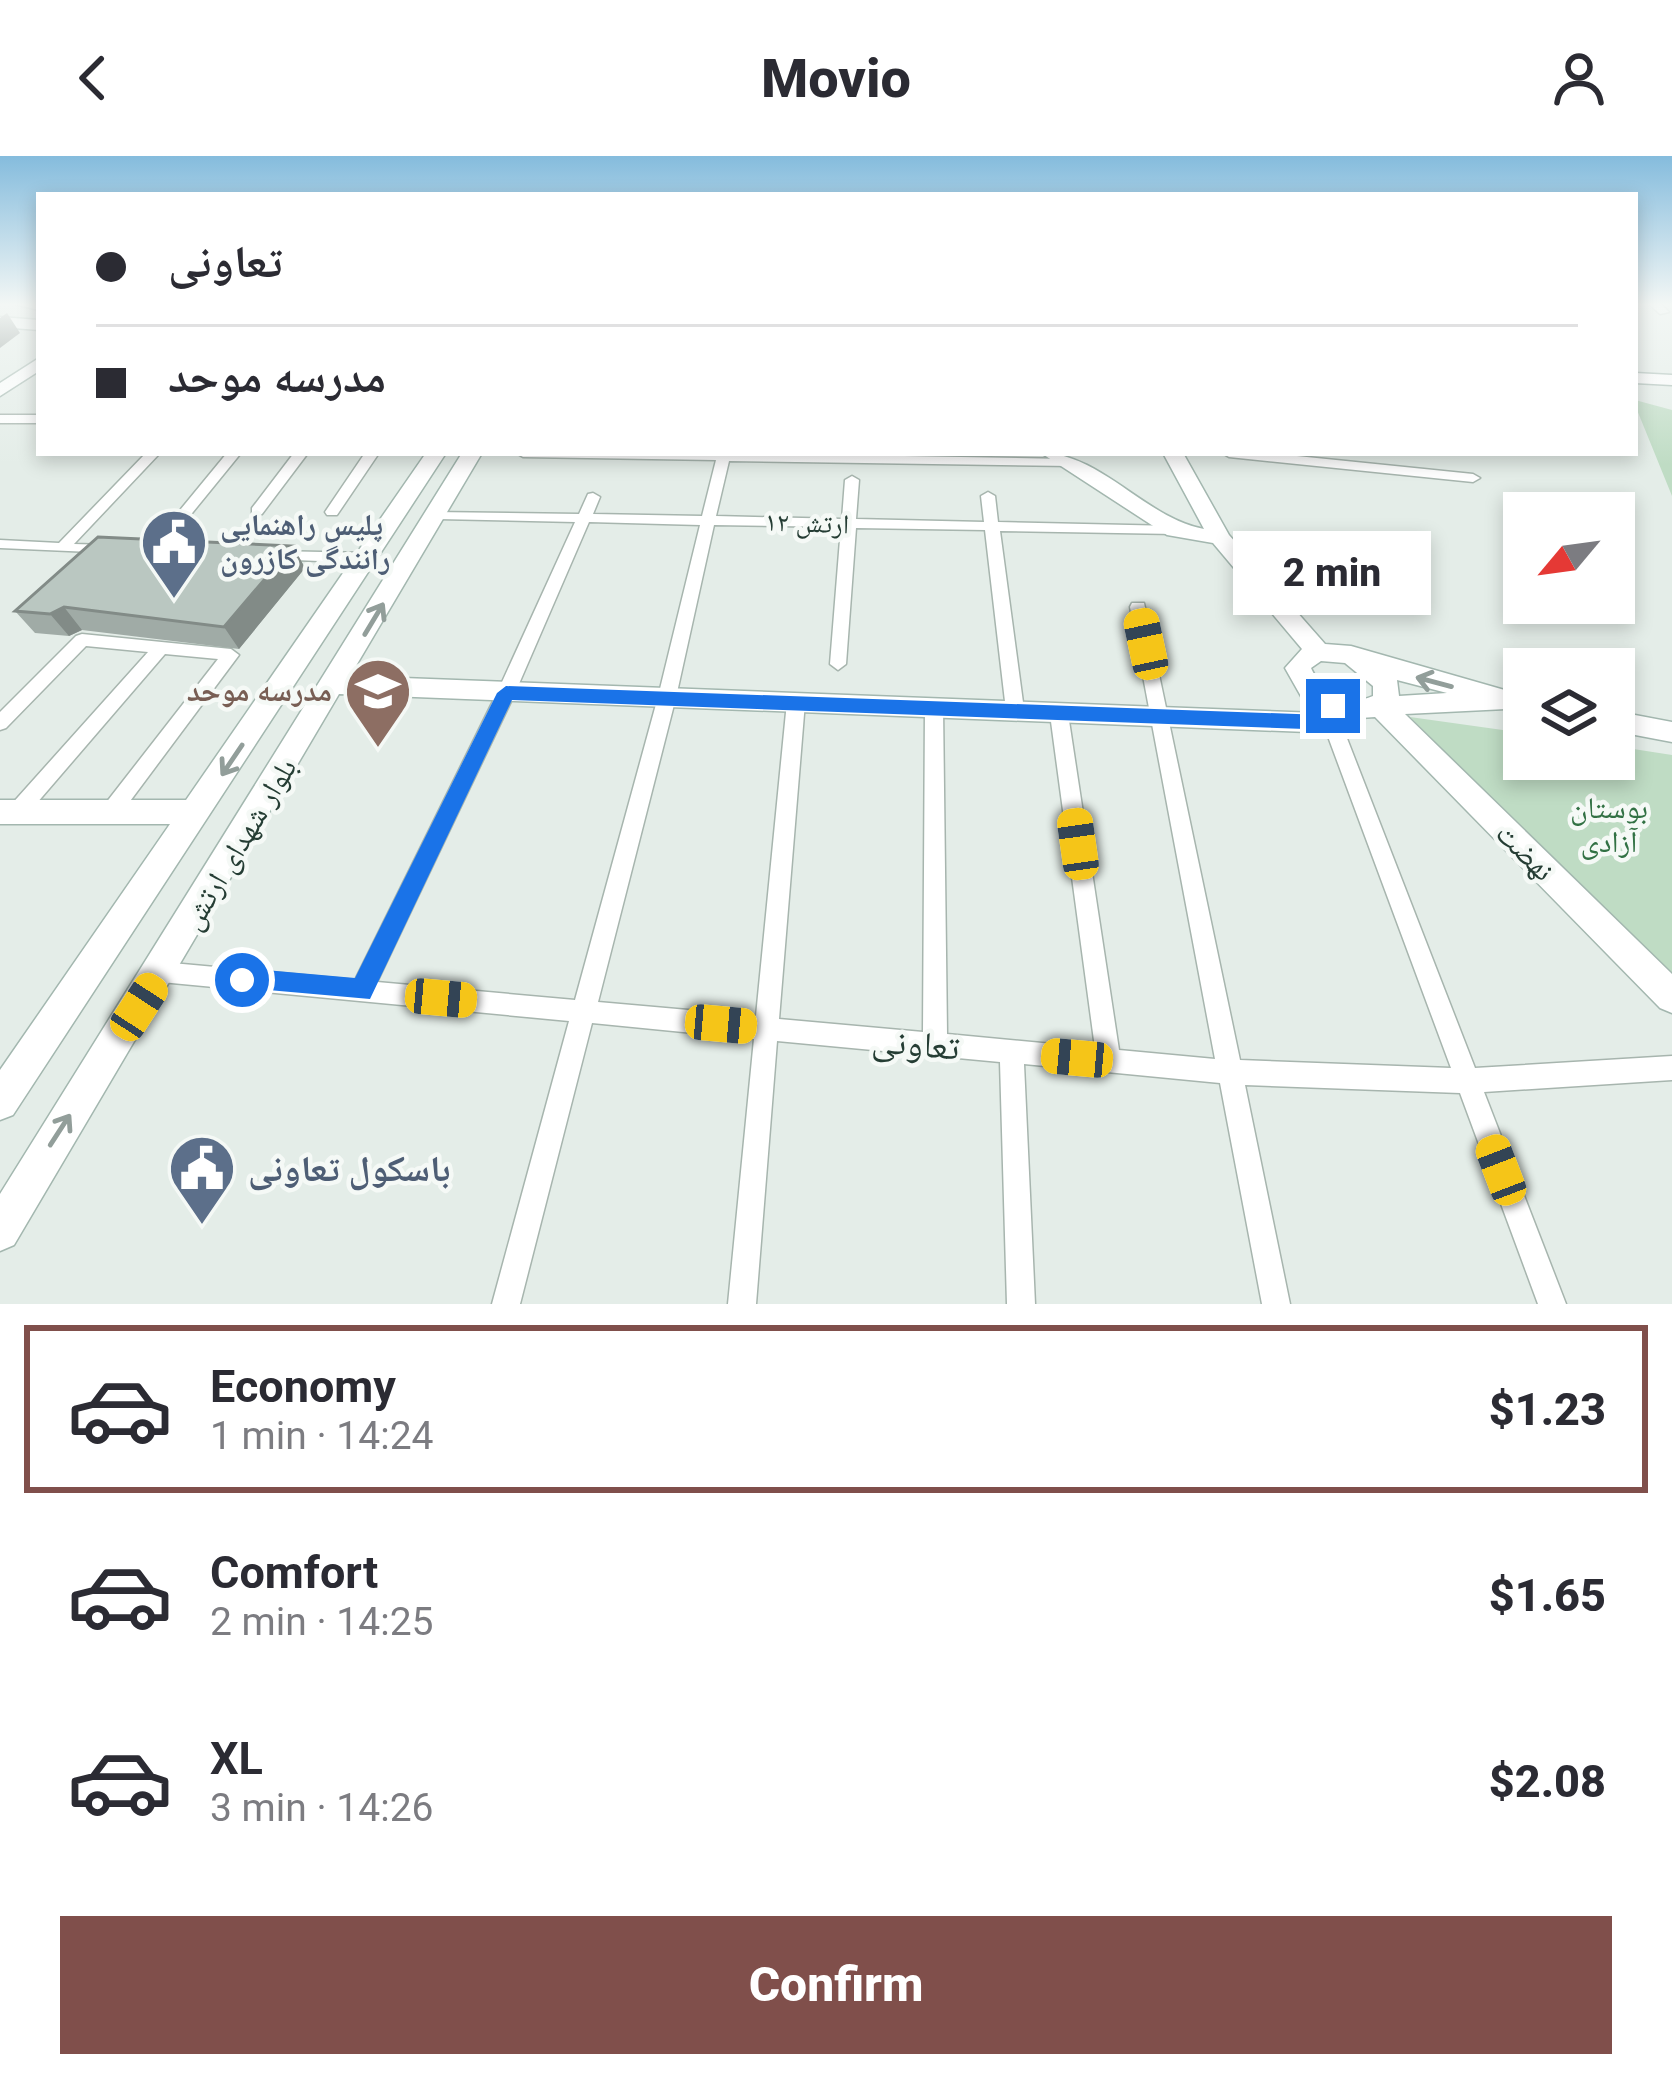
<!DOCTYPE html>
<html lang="en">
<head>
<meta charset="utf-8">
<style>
	:root { --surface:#fff; --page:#f2f2f3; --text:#2b2b33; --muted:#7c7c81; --line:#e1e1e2; --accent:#804f4b }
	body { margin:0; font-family:Roboto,"Noto Naskh Arabic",sans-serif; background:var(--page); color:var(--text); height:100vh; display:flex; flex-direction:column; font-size:45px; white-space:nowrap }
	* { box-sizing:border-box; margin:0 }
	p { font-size:39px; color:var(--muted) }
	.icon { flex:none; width:66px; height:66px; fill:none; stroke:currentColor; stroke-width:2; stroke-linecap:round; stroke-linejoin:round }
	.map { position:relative; height:1148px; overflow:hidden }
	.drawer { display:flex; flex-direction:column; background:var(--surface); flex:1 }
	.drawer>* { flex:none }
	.guide { position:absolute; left:36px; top:36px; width:1602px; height:264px; border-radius:0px; box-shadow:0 6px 18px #0003; display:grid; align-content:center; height:264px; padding:0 60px; background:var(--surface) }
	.needle { width:78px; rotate:241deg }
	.buttons { position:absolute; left:1503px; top:336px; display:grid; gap:24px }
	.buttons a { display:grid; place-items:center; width:132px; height:132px; border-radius:0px; background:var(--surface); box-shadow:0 6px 18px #0003; font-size:60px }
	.end { position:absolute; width:54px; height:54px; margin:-27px; border:15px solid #1a73e8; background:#fff; box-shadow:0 0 0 6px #fff }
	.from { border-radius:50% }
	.bubble { position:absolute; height:84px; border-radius:0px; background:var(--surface); box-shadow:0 6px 18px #0003; font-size:39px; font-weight:800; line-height:84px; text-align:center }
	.car { position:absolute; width:36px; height:72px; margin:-36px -18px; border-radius:15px; box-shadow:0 0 9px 3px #0007; background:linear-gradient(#f5c518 24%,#345 0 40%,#f5c518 0 76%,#345 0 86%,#f5c518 0) }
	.guide b { display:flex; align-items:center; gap:42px; height:114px; font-size:45px }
	.guide b+b { border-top:3px solid var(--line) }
	.guide i { width:30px; height:30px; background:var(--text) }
	ul { padding:21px 0 0; list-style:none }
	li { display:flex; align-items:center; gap:36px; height:168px; margin:0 24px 18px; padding:0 36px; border:6px solid transparent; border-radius:0px }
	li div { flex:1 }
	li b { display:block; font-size:45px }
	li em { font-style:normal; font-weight:800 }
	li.on { border-color:var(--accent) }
	li>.icon { width:108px; height:108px; stroke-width:1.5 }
	.action { display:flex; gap:24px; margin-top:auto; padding:24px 60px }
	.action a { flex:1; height:138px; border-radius:0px; background:var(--accent); color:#fff; font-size:48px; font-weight:800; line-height:138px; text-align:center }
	header { display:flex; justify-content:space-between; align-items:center; height:156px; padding:0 60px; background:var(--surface); font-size:54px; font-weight:800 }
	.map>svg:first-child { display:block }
	.green { fill:#bfdcc4 }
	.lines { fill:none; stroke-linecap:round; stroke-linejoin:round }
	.street-casing { stroke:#a7b5ae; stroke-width:3 }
	.secondary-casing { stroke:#a3b7af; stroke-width:3 }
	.street { fill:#fff; fill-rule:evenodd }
	.secondary { fill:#fff; fill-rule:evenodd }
	.wall { fill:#a0aba6 }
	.shaded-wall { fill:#828b87 }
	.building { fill:#bac7c1; stroke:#828b87; stroke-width:3 }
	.oneway { stroke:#929e9a }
	.route { fill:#1a73e8 }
	.labels { text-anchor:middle; stroke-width:9; stroke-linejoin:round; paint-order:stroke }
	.far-street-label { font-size:27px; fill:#253d34; stroke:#f5f9f6 }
	.service-label { font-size:30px; font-weight:bold; fill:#4e5e75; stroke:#f5f9f6; text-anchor:start }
	.education-label { font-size:30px; font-weight:bold; fill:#785e54; stroke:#f5f9f6; text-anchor:end }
	.park-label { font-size:30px; fill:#327144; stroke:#f5f9f6 }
	.street-label { font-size:30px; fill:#253d34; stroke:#f5f9f6 }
	.near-street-label { font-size:36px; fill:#253d34; stroke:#f5f9f6 }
	.near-service-label { font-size:36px; font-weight:bold; fill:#4e5e75; stroke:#f5f9f6; text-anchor:start }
</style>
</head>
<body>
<header><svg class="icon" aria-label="back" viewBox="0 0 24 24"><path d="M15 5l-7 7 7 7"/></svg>Movio<svg class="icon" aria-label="person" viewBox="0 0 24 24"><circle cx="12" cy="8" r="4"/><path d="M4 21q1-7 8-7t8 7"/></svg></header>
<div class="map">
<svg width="1672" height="1148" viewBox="0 0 1672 1148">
	<rect width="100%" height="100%" fill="#e4ede8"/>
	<path class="green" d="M1635,244L1672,254V340L1635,249Z
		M1410,561L1524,577V603H1614V590L1672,599V822Z"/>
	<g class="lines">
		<defs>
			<path id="street" d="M1649,148H1661L1669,156L1660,158Z
				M0,259H39V267H0Z
				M146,297H160L74,388L109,389L116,394L114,397L0,392V384L59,387Z
				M227,297H241L158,399H148V393Z
				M294,297H308L262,358H252V352Z
				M365,297H379L337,359H327L325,356Z
				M516,297H737L1067,303L1072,304V310L729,305L716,360L842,363L845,324L852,320L859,324L856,363L984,366L981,340L988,336L995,340L998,366L1175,370L1182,374L1175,378L1000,375L1024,554L1015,560L1006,554L985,374L856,372L846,508L838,514L830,508L841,371L714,369L676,541L598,846L756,860L787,546L796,540L805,546L779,863L923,876L925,551L934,545L943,551L947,878L1095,892L1050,558L1059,552L1068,558L1119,894L1215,903L1130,451L1132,447H1144L1240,904L1451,912L1323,567L1332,560L1341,567L1475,912L1672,900V924L1484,936L1566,1148H1538L1460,937L1245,929L1290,1148H1262L1220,927L1024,908L1035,1148H1007L1000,906L777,885L756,1148H728L754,883L592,867L520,1148H492L569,865L161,826L153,823L150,816L153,809L161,806L355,824L497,537L575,366L438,363L433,362V356L579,358L588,338L593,337L600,341L593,358L702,360L716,304L523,301ZM589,366L700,369L658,541L575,844L377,826L515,537Z
				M1222,297H1267L1473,318L1480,322L1473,326L1229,301Z
				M275,395L369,397L376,402L369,407L270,403L268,400Z
				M82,478L231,493L239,499L116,664L109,666L102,664L99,658L102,652L218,503L165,498L24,662L17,664L10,662L7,656L10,650L148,496L86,490L6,572L0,574V556L76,480Z"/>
			<path id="secondary" d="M14,148H39V154Z
				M0,161L39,164V174L0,171Z
				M39,202V215L0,240V227Z
				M1635,217L1672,219V229L1635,227Z
				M426,297H446L13,959L0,964V914L170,668H0V644H186Z
				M462,297H482L350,520L1319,557L1302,542L1285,512L1302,493L1213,387L1167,379L1041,297C1101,297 1145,362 1204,373L1163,297H1183L1229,379L1325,488L1351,490L1515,537L1519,544L1506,553L1405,558L1672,818V857L1660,852L1375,561L1346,563L1341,574L1332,577L339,538L14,1089L0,1095V1038ZM1321,505L1345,507L1373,530V540C1347,552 1322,537 1311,512ZM1397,524L1447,537L1399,540Z
				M1614,555L1672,566V586L1614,575Z"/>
		</defs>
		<use href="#street" class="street-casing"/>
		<use href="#secondary" class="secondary-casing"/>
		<use href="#street" class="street"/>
		<use href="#secondary" class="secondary"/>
	</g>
	<path class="wall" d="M293,390L305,412L239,493L82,474L69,480L35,477L15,455Z"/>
	<path class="shaded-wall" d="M7,157L20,177L0,192V162Z
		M293,390L305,412L239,493L224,471Z
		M64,451L82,474L69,480L50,458Z"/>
	<path class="building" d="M98,381L293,390L224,471L64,451L50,458L15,455Z"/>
	<defs><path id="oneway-shaft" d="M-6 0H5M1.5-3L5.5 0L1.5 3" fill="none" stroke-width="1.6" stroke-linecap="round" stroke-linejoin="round" transform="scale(3)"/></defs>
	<g class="oneway">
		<use href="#oneway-shaft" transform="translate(374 463) rotate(-59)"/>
		<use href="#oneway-shaft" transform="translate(1434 526) rotate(-165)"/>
		<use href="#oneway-shaft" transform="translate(232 604) rotate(124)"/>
		<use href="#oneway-shaft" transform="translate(60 974) rotate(-57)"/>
	</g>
	<linearGradient id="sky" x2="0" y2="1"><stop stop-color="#85bcdd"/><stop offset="0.48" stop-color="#f3f7f5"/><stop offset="1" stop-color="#f3f7f5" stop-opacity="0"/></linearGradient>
	<rect width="1672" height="309" fill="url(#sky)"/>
	<path class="route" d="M506,530L1323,559L1326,545L1333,543L1343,550L1342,567L1333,574L512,544L370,843L233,831V816L242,812L355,822L497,537Z"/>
	<defs>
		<symbol id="civic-pin" viewBox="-11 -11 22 30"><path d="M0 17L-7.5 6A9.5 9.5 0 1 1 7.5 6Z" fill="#5c6f8a" stroke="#f5f9f6"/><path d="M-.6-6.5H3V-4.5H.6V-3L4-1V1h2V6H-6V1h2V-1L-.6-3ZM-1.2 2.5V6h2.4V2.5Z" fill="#fff"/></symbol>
		<symbol id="school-pin" viewBox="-11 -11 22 30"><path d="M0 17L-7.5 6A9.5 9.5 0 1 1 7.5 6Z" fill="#8d6e63" stroke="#f5f9f6"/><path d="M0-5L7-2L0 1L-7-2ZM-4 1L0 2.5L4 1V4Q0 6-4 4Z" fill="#fff"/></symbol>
	</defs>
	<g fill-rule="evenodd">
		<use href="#civic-pin" x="136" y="348" width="76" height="104"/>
		<use href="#school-pin" x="340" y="497" width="76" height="104"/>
		<use href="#civic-pin" x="164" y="974" width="76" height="104"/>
	</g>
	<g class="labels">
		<g class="far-street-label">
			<text transform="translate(807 367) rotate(2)" y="9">ارتش ۱۲</text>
		</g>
		<g class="service-label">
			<text x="220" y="379">پلیس راهنمایی<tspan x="220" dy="34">رانندگی کازرون</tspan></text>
		</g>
		<g class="education-label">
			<text x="332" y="545">مدرسه موحد</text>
		</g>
		<g class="park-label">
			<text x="1609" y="662">بوستان<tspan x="1609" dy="34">آزادی</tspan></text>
		</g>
		<g class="street-label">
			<text transform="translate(239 688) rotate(-59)" y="10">بلوار شهدای ارتش</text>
			<text transform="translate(1525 696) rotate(45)" y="10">نهضت</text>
		</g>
		<g class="near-street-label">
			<text transform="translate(916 887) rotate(5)" y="13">تعاونی</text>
		</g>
		<g class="near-service-label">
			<text x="248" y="1025">باسکول تعاونی</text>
		</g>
	</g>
</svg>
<div class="buttons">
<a><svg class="needle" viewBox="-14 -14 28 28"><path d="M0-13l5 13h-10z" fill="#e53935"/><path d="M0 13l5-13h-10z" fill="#7c7c81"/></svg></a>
<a><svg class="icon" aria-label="layers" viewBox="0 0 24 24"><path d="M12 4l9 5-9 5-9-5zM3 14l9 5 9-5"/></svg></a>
</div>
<i class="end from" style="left:242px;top:824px"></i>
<i class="end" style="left:1333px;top:550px"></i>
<div class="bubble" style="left:1233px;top:375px;width:198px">2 min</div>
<i class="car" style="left:1146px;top:488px;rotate:348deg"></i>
<i class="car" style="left:1078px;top:688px;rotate:352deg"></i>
<i class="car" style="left:441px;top:842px;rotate:95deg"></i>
<i class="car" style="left:139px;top:851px;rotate:33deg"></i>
<i class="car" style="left:721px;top:868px;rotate:95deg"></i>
<i class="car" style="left:1077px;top:902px;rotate:275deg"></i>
<i class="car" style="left:1501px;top:1014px;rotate:339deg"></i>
<div class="guide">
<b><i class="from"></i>تعاونی</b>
<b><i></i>مدرسه موحد</b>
</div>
</div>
<section class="drawer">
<ul>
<li class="on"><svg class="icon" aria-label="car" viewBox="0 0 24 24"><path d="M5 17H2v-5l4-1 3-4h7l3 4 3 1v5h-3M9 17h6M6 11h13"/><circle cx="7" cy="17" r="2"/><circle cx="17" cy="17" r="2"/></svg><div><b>Economy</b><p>1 min · 14:24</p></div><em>$1.23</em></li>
<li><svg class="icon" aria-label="car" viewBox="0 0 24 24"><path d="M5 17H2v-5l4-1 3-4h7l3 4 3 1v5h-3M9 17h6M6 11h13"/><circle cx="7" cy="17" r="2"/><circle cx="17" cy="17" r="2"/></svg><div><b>Comfort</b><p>2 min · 14:25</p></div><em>$1.65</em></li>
<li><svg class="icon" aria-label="car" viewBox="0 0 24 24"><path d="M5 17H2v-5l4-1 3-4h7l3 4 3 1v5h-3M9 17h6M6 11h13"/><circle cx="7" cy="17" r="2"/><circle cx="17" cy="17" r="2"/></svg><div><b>XL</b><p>3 min · 14:26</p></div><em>$2.08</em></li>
</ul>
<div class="action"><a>Confirm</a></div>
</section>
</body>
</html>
